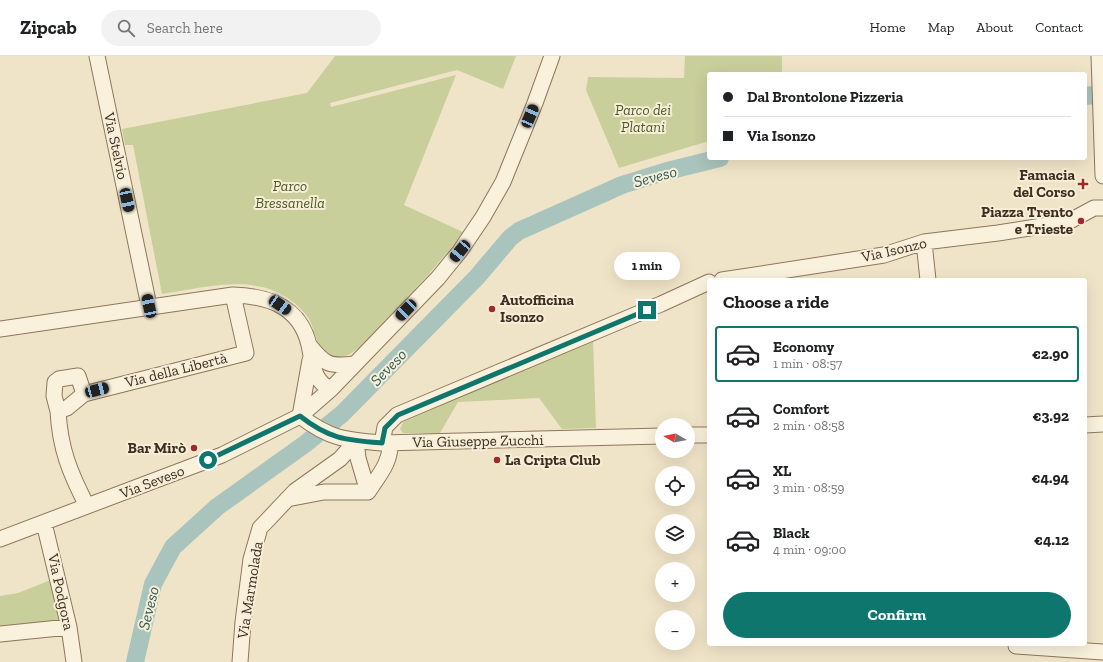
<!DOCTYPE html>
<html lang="en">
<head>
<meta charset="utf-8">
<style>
	:root { --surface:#fff; --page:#f2f2f2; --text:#202124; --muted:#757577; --line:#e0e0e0; --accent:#0f766e }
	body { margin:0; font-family:"Zilla Slab",serif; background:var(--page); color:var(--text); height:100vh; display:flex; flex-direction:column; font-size:15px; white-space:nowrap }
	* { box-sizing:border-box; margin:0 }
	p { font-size:13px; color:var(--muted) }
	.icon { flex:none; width:22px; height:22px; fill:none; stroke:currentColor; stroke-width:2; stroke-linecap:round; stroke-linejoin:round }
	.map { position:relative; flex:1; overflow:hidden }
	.sheet { position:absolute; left:707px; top:222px; width:380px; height:368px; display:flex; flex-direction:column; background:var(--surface); border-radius:4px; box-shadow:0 4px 16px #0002 }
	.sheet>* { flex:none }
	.guide { position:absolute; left:707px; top:16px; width:380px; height:88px; border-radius:4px; box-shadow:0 4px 16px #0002; display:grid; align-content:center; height:88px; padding:0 16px; background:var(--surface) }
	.needle { width:26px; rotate:280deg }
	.controls { position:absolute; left:655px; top:362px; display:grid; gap:8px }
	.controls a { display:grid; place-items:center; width:40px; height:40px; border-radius:50%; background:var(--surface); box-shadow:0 4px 16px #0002; font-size:20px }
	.end { position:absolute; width:18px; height:18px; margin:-9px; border:5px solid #0f766e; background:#fff; box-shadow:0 0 0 2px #fff }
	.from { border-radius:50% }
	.bubble { position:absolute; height:28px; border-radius:14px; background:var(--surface); box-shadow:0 4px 16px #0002; font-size:13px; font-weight:700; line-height:28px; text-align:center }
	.car { position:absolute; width:12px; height:24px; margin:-12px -6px; border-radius:5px; box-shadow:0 0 3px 1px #0007; background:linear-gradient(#222 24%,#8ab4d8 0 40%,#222 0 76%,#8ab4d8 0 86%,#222 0) }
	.guide b { display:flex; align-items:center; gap:14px; height:38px; font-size:15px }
	.guide b+b { border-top:1px solid var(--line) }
	.guide i { width:10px; height:10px; background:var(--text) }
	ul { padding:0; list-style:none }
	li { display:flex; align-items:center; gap:12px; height:56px; margin:0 8px 6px; padding:0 8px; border:2px solid transparent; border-radius:4px }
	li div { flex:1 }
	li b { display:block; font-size:15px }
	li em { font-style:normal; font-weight:700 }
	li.current { border-color:var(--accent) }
	li>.icon { width:36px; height:36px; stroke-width:1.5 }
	h2 { padding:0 16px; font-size:18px; line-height:48px }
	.action { display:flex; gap:8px; margin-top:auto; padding:8px 16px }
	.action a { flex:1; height:46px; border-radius:24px; background:var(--accent); color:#fff; font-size:16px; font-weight:700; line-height:46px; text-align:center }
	header { display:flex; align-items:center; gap:24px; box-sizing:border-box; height:56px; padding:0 20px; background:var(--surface); border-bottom:1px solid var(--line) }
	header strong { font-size:19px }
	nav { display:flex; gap:22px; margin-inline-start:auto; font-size:14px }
	.search { width:280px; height:36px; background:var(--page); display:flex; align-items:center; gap:10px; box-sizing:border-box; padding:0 14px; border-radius:22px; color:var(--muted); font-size:15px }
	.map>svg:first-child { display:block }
	.green { fill:#c9cf9b }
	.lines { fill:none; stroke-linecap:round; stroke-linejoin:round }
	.river { stroke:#a9c4bc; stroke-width:18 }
	.minor-casing { stroke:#8d765c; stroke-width:17 }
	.minor { stroke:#faf1dc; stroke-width:15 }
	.route { stroke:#0f766e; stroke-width:5 }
	.poi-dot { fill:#9e2a2b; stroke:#f7eed8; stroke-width:1.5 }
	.labels { text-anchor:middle; stroke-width:4; stroke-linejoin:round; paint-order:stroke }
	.park-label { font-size:15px; font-style:italic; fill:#4d5a26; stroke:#f7eed8 }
	.street-label { font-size:15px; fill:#3d2e20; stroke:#f7eed8 }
	.poi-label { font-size:15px; font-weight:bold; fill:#3d2e20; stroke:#f7eed8; text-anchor:end }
	.water-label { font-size:16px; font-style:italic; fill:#2f5d5a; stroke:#f7eed8 }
</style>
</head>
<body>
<header>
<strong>Zipcab</strong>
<div class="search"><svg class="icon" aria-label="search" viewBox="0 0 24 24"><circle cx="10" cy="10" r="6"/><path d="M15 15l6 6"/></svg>Search here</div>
<nav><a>Home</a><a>Map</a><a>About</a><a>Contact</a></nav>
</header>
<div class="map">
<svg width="1103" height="606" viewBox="0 0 1103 606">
	<rect width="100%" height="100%" fill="#f0e4c8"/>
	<path class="green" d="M335,0H516L503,33L457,14L330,47L331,51L456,19L404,149L463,176C438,210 410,239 381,269C372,279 361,292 350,298C346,300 336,303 332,302C319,298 315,278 311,267C308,259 300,252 293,246C255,216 205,232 162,238L133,89H125L122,73L307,37Z
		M685,0H782V18H709V85L619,112L586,34L588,21L684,22Z
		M593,283L596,372L562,373L539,342L458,346L440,377H403L400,373L403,366Z
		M53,523L62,565L0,571V540L18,537Z"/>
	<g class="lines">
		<path class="river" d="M1085,40L1103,38
			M135,606L153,528L173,491L217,451L305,388L342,358L477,221L510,182L519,175L622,129L667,115L720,102"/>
		<defs>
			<path id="minor" d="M97,0L149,250
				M1099,0L1103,120
				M924,186L928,224
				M722,224L884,199L924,186L998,177L1068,166L1094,152H1103
				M0,273L233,239C268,240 300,250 309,289C313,306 312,325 331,333
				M309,289C324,308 329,311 354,308
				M58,355L54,340L55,326L59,323L78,320L84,338
				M300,360C330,383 345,384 382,387L662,380
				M300,360L310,304
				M1085,369L1103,368
				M688,379H709
				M356,385L358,402L368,436
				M382,387L385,371L397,359L661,248L709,226
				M368,436C378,420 391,407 390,387
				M287,443L324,436H368
				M87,450C70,417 60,393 58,355L67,352L84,338L246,297L233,239
				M44,467L69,571L74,606
				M0,483L222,399L300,360L331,333L438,222L460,195L483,161L503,126L535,47L552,0
				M0,578L69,571
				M1016,588V590L1103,596
				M240,606L243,566L251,503L260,472L295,435L340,403L356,385"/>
		</defs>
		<use href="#minor" class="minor-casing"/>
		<use href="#minor" class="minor"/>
	</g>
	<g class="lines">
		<path class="route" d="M208,404L300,360C329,383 346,384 382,387L385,372L398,359L647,254"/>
	</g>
	<g class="poi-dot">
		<path d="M1081 122h4v4h4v4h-4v4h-4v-4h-4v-4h4z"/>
		<circle cx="1081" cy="165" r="4"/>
		<circle cx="492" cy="253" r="4"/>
		<circle cx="194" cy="392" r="4"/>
		<circle cx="497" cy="404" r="4"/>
	</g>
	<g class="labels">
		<g class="park-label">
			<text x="643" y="59">Parco dei<tspan x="643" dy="17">Platani</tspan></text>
			<text x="290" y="135">Parco<tspan x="290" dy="17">Bressanella</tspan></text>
		</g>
		<g class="street-label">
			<text transform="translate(116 90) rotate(78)" y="5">Via Stelvio</text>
			<text transform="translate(894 194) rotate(-13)" y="5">Via Isonzo</text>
			<text transform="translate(176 314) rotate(-14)" y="5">Via della Libertà</text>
			<text transform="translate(478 385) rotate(-1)" y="5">Via Giuseppe Zucchi</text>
			<text transform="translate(152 426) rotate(-21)" y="5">Via Seveso</text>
			<text transform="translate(250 534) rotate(-81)" y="5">Via Marmolada</text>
			<text transform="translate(61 536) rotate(78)" y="5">Via Podgora</text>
		</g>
		<g class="poi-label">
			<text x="1075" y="124">Famacia<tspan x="1075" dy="17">del Corso</tspan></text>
			<text x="1073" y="161">Piazza Trento<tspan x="1073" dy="17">e Trieste</tspan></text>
			<text x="500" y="249" text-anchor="start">Autofficina<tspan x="500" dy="17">Isonzo</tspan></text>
			<text x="186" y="397">Bar Mirò</text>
			<text x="505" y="409" text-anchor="start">La Cripta Club</text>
		</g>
		<g class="water-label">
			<text transform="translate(655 120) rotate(-15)" y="6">Seveso</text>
			<text transform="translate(388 311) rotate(-46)" y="6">Seveso</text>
			<text transform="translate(148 552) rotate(-76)" y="6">Seveso</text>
		</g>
	</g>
</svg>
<div class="controls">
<a><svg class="needle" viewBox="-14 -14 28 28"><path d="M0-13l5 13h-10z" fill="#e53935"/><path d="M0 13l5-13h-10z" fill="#757577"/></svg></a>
<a><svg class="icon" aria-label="locate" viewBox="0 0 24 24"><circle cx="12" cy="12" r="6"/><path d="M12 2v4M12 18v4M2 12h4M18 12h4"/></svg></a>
<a><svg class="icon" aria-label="layers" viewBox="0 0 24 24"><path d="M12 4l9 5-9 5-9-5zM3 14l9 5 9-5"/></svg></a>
<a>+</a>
<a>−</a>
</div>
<i class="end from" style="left:208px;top:404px"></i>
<i class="end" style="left:647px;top:254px"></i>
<div class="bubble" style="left:614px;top:196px;width:66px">1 min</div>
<i class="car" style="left:530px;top:60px;rotate:23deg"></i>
<i class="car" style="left:127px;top:144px;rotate:168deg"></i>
<i class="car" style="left:460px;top:195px;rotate:220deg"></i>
<i class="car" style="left:280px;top:249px;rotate:125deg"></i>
<i class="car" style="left:149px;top:250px;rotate:348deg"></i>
<i class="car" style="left:406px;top:254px;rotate:224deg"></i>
<i class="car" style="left:97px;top:334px;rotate:75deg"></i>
<div class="guide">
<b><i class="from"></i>Dal Brontolone Pizzeria</b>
<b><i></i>Via Isonzo</b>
</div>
<section class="sheet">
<h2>Choose a ride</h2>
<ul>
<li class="current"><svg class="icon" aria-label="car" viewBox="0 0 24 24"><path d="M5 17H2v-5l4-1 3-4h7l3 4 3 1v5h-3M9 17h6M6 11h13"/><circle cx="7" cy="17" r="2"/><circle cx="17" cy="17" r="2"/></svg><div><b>Economy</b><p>1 min · 08:57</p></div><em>€2.90</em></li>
<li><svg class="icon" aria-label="car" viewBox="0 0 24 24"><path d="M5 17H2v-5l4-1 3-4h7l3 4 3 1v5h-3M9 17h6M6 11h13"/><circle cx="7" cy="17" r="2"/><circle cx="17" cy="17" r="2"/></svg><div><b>Comfort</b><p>2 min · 08:58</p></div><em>€3.92</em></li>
<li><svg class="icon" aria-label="car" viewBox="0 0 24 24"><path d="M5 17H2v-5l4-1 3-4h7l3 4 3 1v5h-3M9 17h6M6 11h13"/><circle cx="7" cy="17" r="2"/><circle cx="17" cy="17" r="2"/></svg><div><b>XL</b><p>3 min · 08:59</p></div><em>€4.94</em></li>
<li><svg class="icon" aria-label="car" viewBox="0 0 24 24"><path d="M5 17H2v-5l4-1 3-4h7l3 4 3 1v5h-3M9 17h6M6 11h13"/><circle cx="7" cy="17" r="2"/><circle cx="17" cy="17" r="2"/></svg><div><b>Black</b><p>4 min · 09:00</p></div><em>€4.12</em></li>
</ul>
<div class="action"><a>Confirm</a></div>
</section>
</div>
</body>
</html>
